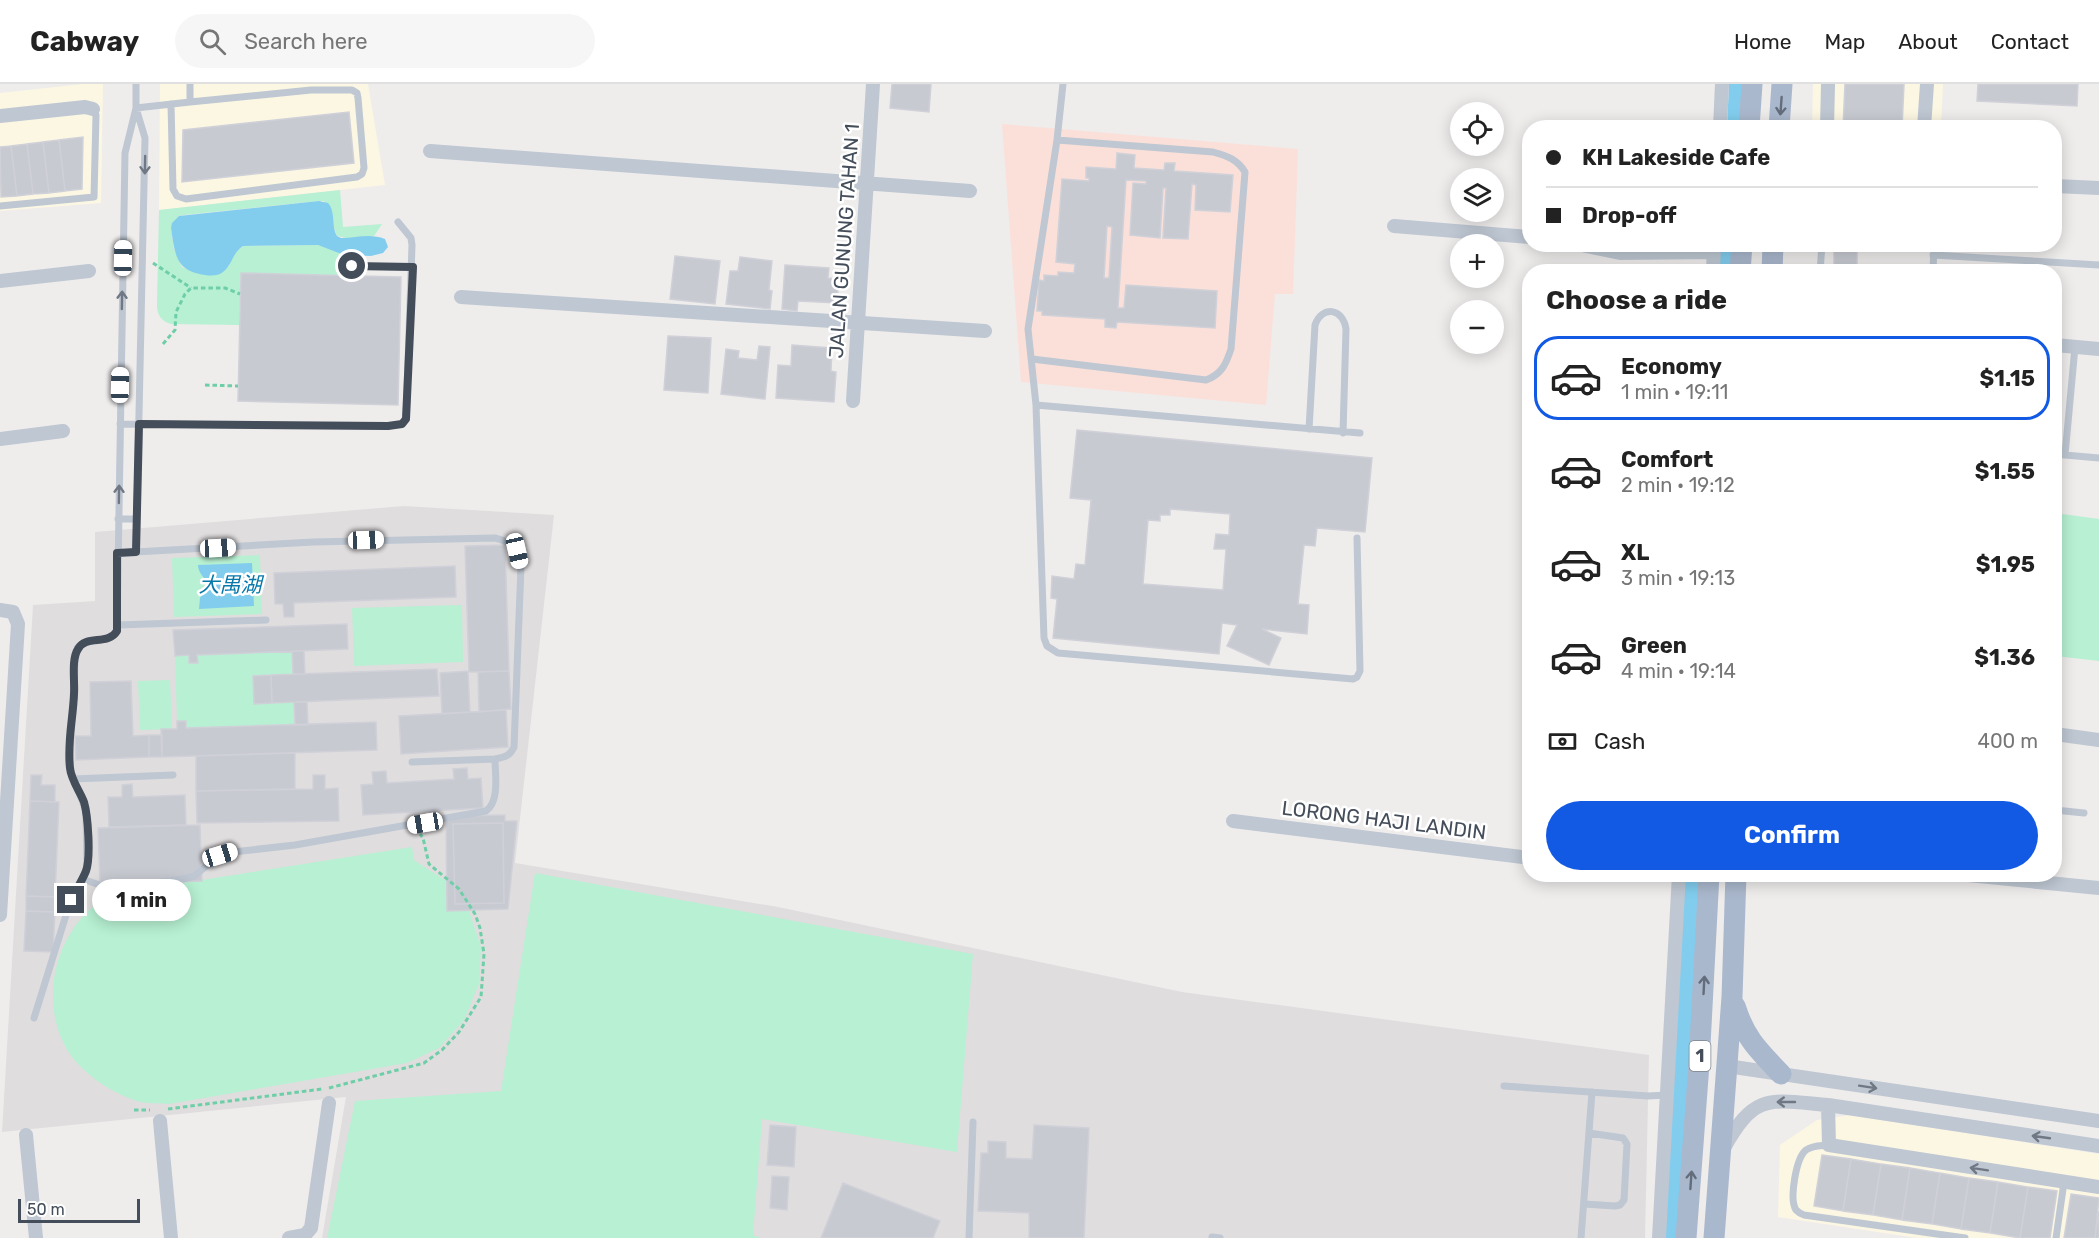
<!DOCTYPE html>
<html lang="en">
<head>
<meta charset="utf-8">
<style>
	:root { --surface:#fff; --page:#f6f6f6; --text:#222; --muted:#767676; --line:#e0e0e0; --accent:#1259e3 }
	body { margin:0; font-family:Rubik,"Noto Sans SC",sans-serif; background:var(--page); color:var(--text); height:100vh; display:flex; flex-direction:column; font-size:22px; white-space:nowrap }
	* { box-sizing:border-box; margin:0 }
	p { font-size:20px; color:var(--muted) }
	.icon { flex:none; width:33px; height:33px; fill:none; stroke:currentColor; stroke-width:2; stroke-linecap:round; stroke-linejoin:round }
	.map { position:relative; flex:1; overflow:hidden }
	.drawer { position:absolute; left:1522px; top:180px; width:540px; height:618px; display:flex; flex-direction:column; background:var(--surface); border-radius:24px; box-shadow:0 3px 15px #0003 }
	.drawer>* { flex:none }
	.hud { position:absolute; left:1522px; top:36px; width:540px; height:132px; border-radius:24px; box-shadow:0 3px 15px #0003; display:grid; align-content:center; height:132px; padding:0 24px; background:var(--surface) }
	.tools { position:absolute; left:1450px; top:18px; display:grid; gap:12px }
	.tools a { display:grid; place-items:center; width:54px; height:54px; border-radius:50%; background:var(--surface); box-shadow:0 3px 15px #0003; font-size:30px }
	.scale { position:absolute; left:18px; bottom:15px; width:122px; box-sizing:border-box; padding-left:6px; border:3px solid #444d5a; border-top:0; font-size:16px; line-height:21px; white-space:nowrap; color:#444d5a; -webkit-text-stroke:4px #fff; paint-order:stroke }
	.end { position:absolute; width:27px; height:27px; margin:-14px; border:8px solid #444d5a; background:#fff; box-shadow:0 0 0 3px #fff }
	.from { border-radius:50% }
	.bubble { position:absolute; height:42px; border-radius:21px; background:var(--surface); box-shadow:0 3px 15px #0003; font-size:20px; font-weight:700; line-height:42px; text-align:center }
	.car { position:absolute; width:18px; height:36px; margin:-18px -9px; border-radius:8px; box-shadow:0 0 4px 2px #0007; background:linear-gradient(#fff 24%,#345 0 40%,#fff 0 76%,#345 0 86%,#fff 0) }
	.hud b { display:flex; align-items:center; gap:21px; height:57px; font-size:22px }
	.hud b+b { border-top:2px solid var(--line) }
	.hud i { width:15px; height:15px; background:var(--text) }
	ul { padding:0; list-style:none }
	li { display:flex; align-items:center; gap:18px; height:84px; margin:0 12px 9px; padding:0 12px; border:3px solid transparent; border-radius:24px }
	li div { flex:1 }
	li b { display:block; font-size:22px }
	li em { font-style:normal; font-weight:700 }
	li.current { border-color:var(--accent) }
	li>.icon { width:54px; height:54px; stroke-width:1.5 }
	h2 { padding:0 24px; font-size:27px; line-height:72px }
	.pay { display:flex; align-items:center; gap:15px; height:66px; padding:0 24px; font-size:22px }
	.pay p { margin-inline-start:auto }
	.cta { display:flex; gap:12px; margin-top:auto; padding:12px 24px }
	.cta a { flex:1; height:69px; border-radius:36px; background:var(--accent); color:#fff; font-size:24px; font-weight:700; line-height:69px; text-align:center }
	header { display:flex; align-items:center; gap:36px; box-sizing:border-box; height:84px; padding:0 30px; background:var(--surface); border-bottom:2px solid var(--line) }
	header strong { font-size:28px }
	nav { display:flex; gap:33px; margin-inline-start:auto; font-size:21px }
	.search { width:420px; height:54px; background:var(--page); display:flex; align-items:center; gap:15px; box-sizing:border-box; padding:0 21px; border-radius:33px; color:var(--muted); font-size:22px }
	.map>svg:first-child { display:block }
	.commercial { fill:#fcf7e3 }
	.education { fill:#e0ddde }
	.medical { fill:#fbe0d9 }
	.green { fill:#b7f0d2 }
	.water { fill:#82cdee }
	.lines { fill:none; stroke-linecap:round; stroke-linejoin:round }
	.canal { stroke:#82cdee; stroke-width:16 }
	.building { fill:#c8cad2; stroke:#d0d1d8; stroke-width:1.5; fill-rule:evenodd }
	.path { stroke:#6ecea8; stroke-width:3; stroke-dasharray:4.5 3; stroke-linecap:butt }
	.lane { stroke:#bec7d2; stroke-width:7 }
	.street { stroke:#bec7d2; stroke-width:14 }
	.primary { stroke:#aab8cd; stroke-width:21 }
	.oneway { stroke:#636d7c }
	.oneway2 { stroke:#6f7884 }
	.route { stroke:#444d5a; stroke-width:8 }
	.labels { text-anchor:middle; stroke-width:5; stroke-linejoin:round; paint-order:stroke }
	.shield { fill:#fff; stroke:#7c828c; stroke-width:1.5 }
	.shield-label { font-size:18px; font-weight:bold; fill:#444d5a }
	.street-label { font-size:20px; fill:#444d5a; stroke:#fff }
	.water-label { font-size:21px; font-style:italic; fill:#0778aa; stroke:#fff }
</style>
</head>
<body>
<header>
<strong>Cabway</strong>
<div class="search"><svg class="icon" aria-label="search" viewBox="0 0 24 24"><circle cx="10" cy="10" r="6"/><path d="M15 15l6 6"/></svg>Search here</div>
<nav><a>Home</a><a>Map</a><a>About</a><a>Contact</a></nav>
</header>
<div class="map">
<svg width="2099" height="1154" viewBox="0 0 2099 1154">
	<rect width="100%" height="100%" fill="#efecec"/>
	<path class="commercial" d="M83,0H103L101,119L0,127V9Z
		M160,0H368L385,101L159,126Z
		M1813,0H1943L1941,43L1812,44Z
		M1850,1031L2099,1070V1154H1917L1778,1133L1780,1061L1817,1036Z"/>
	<path class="education" d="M404,422L554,431L515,779L778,823L1182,908L1649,971L1645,1154H322L346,1013L2,1048L33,521L95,517V448Z"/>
	<path class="medical" d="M1002,40L1298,65L1293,210H1275L1266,321L1021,298Z"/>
	<path class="green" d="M340,106L343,143L382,140L374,152L347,154L337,152L324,117H319L184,131L179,132L171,144L174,165L182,183L200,190L229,182L234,169L243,162L318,161L347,171V192L241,189L239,241L171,240C161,237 157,231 157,221L159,126Z
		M2055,429L2099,435V577L2055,572Z
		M260,471L262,530L174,533L172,474Z
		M462,521L463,578L354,582L352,524Z
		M292,567L293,590L253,592L254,620L294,618L295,641L186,644L185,637H177L175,572L189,571L190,579H197V571Z
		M170,596L172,645L140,646L138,597Z
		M412,763L414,776L446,797L469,827L481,863L479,900L464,936L439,964L407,979L169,1020C159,1019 147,1020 137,1017C111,1009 78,987 65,962C43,920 52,864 86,829C93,822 103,816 112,810Z
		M535,789L973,870L957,1068L762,1035L753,1151L760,1154H327L355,1017L501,1007Z"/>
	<path class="water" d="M319,117L328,119C336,128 331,142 337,152L341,154C356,154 370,149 385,155L388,163L383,169L371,172L344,171L318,161L243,162C232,169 233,180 223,188C218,192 212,192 205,191C175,187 175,170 171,144L172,139L179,132Z
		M252,479L254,522L199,525L200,514L207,502C206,493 198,490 198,481Z"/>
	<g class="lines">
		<path class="canal" d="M1735,44L1737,0
			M1727,188L1728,160
			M1672,1149L1692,790"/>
	</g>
	<path class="building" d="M892,0H931L929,28L890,24Z
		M1845,0H1904L1902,44H1843Z
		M1978,0H2078L2077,22L1977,17Z
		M349,28L354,79L182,98L183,46Z
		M83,53L82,105L65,107L59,56Z
		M59,56L65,107L49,109L43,58Z
		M43,58L49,109L33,110L27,60Z
		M27,60L33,110L17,112L11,62Z
		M11,62L17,112L1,113L0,63Z
		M1117,69L1135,71L1134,84L1164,86L1165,79H1175L1174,87L1233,91L1230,128L1195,126L1196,101L1192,100L1188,155L1163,154L1166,104H1163L1160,154L1130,151L1133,99L1146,100V97L1126,96L1118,224H1124L1126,201L1217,207L1215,244L1117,238L1116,244L1105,243V235L1042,231V227H1037L1039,196L1044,197V191L1058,192V188L1074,189L1075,180L1056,178L1062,95L1089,97V94H1086V83L1116,85ZM1107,142L1112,143L1109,194H1104Z
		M1834,160H1857V181H1834Z
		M675,172L720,177L715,220L670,215Z
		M740,173L772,177L769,206L772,207L770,225L726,220L730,187H738Z
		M785,181L829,184L828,194L839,195L837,219L798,217L797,227L782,225Z
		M241,189L401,193L398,321L238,317Z
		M668,252L711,254L708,309L664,306Z
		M792,261L832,264L831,287L836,288L834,318L776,314L778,281L791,282Z
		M759,262L770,263L765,315L721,310L726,265L739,267L738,274L757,276Z
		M1077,346L1372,374L1365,448L1317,444L1315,462L1304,461L1298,520L1309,521L1307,550L1262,545L1281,554L1269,581L1227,562L1237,541L1222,539L1219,570L1053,554L1057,515L1051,514L1052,492L1074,495L1076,480L1085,481L1091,416L1070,414ZM1170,425L1230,430L1229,451L1216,450L1214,465H1226L1223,506L1143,500L1148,436L1160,437V431H1170Z
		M505,461L509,587L469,588L465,462Z
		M455,482L456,513L294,519V533H284L283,520H275L274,489Z
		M347,540L348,565L197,571L198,579H189V571L175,572L173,546Z
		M292,567H304L305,590H293Z
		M437,585L439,612L272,619L271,591Z
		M468,587L470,628L442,630L440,589Z
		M509,587L511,625L479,628L478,588Z
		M271,591L272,619L254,620L253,592Z
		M131,597L133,652L149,651V673L76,676L75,652H91L90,598Z
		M294,618H307L308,641H295Z
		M506,626L508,663L401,670L399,632Z
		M177,637H186V644L376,638L377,666L162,673L161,645H177Z
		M149,651H162V673H149Z
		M295,669V705L196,707V672Z
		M467,684L468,695L481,694L483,724L363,731L361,701L373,700L372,688L386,687L387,699L454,695L453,685Z
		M31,691H42L41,701H55V718L30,717Z
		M313,691H325V705L338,704L339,737L197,739L196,707L313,705Z
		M132,700L133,713L185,711L186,741L109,743L108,713H122V701Z
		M30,717L59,718L55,813L26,812Z
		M505,731V737H517L508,825L447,827L446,732ZM503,739L504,819L455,820L453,740Z
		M503,739L504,819L455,820L453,740Z
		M200,741L202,797L100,800L98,744Z
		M26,812L55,813V828L26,827Z
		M26,827L55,828L53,868L24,867Z
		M770,1041L796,1043L794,1083L767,1081Z
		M1034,1041L1089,1044L1084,1154H1029V1129L978,1127L981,1069H988V1057L1006,1058V1074L1032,1075Z
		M1822,1071L1851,1075L1843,1127L1814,1122Z
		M1851,1075L1881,1080L1873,1131L1843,1127Z
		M1881,1080L1910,1084L1902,1136L1873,1131Z
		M1910,1084L1940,1089L1932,1140L1902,1136Z
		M1940,1089L1969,1094L1961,1145L1932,1140Z
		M772,1092L789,1093L787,1126L770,1124Z
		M1969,1094L1998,1098L1990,1149L1961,1145Z
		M1998,1098L2028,1103L2020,1154L1990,1149Z
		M843,1099L940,1137L933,1154H821Z
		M2028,1103L2057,1107L2050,1154H2020Z
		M2071,1110L2099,1114L2095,1154H2064Z
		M2099,1127V1154H2095Z"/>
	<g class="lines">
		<path class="path" d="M153,179L191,204
			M163,260L175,246L176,228L185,210L191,204H225L240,210
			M205,301L238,302
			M329,1004L424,979L442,966L459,948L481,913L484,870L480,844L475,830L459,805L429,780L423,754L420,750
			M168,1025L322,1005
			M134,1026H150"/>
		<path class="lane" d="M1063,0L1057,56L1028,245L1036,321L1044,554L1047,562L1058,569L1353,595L1357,593L1360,587L1357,454
			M190,18V0
			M136,24L190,18L311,6H352L357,9L358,14L364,84L362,90L357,93L186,115L177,112L173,105L171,20
			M136,24L145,54L136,468
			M0,122L94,113L96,31L93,25
			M1933,171L2099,181
			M352,182L413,183
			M1820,188L1822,160
			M1933,188L1934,160
			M1032,275L1206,296C1222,290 1226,280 1231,265L1245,88C1237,75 1227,72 1213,68L1057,56
			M1036,321L1360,349
			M120,340L388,342L402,340L406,335L412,161L411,154L398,138
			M1309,345L1315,241C1322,221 1343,224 1346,245L1343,349
			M2055,370L2065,371L2075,263
			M2065,371L2099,374
			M118,435H137
			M117,469L313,458L495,454C514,459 516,463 521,482L514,663C510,672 505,673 495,675L412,678
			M118,541L266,536
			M73,695L173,691
			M2055,726L2084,729
			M82,795L106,803L117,804L183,795L194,792L220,771L233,768L295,761L486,727C500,717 495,690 495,675
			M34,934L71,815L87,785L86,727L70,685V654L74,612L75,573L78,563L83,559C95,555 110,559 117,547L125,69L136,24V0
			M1504,1002L1648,1012L1667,1011
			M1829,1061C1821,1062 1813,1061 1806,1066C1796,1074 1789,1115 1796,1126C1798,1128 1801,1130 1804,1131L1965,1154
			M1584,1120L1615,1122L1620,1121L1624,1116L1627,1060L1623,1054L1589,1049
			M1212,1153L1220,1154
			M969,1154L973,1038
			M1581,1154L1592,1008
			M2056,1154L2064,1098"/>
		<path class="street" d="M0,32L85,23L93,25
			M1720,44L1722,0
			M1827,44L1828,0
			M1924,44L1927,0
			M430,67L970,107
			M2055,102L2099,104
			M1394,142L1530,153
			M1577,160L1620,169L1714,168
			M1713,188L1714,160
			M0,197L89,187
			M461,213L985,247
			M2055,261L2099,265
			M853,317L873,0
			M0,355L63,347
			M0,526L13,528L18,540L0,831
			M2055,650L2099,656
			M1233,737L1530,774
			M1958,790L2099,804
			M1727,982L2099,1037
			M1828,1021L1829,1061L2099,1103
			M160,1037L171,1154
			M26,1051L36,1154
			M1724,1064C1755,1008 1770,1016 1828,1021L2099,1062
			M289,1154L305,1151L311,1144L329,1019
			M1659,1154L1679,790"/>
		<path class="primary" d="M1749,44L1752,0
			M1779,44L1782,0
			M1740,188L1742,160
			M1772,188L1773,160
			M1735,922C1745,954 1758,966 1781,990
			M1686,1154L1699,980L1709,790
			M1714,1154L1732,913L1736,790"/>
	</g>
	<defs><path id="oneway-shaft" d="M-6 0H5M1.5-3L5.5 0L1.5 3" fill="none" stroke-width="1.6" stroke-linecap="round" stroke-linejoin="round" transform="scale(1.5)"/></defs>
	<g class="oneway">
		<use href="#oneway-shaft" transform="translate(1781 22) rotate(94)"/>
		<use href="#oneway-shaft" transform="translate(1704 901) rotate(-87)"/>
		<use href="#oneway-shaft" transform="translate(1691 1096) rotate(-86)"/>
	</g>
	<g class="oneway2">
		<use href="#oneway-shaft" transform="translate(145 81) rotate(91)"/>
		<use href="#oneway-shaft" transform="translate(122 216) rotate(-89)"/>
		<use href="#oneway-shaft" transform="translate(119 410) rotate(-89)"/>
		<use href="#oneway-shaft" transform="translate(1868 1003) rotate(9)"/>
		<use href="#oneway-shaft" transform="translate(1786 1018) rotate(-180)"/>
		<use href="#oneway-shaft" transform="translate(2041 1053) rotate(-172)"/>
		<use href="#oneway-shaft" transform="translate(1979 1085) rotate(-171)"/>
	</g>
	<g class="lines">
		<path class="route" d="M71,816C76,806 82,797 86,787C91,773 88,732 84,718C80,707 71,696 70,684C67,659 73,635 74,610C75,597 71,576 78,565C86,550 108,562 117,547V469L136,468L139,340L388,342L402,340L406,335L413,183L352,182"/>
	</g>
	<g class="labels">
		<rect class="shield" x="1689.5" y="957" width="21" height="30" rx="4.5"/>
		<g class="shield-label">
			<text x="1700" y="978">1</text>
		</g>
		<g class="street-label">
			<text transform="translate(844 157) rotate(-86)" y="7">JALAN GUNUNG TAHAN 1</text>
			<text transform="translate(1384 736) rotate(7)" y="7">LORONG HAJI LANDIN</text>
		</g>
		<g class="water-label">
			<text x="230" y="508">大禺湖</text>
		</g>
	</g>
</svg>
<div class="tools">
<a><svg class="icon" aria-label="locate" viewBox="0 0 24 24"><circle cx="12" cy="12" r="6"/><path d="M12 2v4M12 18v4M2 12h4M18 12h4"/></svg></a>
<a><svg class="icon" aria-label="layers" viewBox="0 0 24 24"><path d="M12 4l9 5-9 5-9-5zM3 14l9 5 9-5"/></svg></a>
<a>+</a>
<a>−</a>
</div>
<div class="scale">50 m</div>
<i class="end from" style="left:352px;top:182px"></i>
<i class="end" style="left:71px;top:816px"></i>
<div class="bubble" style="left:92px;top:795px;width:99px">1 min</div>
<i class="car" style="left:123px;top:174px;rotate:1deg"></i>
<i class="car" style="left:120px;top:301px;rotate:1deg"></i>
<i class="car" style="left:366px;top:456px;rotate:88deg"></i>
<i class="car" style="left:218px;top:464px;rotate:87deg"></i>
<i class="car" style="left:517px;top:467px;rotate:167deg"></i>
<i class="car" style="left:425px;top:739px;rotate:260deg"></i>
<i class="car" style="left:220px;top:771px;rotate:73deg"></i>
<div class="hud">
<b><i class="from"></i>KH Lakeside Cafe</b>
<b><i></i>Drop-off</b>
</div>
<section class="drawer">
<h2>Choose a ride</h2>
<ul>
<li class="current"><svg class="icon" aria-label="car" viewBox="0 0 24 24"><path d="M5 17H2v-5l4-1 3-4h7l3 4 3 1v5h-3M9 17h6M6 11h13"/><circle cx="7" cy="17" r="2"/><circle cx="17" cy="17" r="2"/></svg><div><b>Economy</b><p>1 min · 19:11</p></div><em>$1.15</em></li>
<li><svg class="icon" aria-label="car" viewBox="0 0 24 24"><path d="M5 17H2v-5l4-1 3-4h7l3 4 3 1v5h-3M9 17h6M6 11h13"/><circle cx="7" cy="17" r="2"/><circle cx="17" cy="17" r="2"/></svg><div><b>Comfort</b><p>2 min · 19:12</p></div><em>$1.55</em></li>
<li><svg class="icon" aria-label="car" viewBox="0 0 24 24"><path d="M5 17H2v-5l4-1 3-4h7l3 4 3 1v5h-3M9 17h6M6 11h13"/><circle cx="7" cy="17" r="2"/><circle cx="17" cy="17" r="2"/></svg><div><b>XL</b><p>3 min · 19:13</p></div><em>$1.95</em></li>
<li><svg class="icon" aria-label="car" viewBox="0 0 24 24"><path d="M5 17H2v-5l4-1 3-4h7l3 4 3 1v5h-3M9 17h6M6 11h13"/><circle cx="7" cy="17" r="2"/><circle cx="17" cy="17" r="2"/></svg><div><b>Green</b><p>4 min · 19:14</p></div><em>$1.36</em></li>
</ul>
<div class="pay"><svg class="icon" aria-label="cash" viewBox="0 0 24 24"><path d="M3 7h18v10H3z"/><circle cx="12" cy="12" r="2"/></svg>Cash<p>400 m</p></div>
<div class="cta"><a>Confirm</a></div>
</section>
</div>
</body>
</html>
